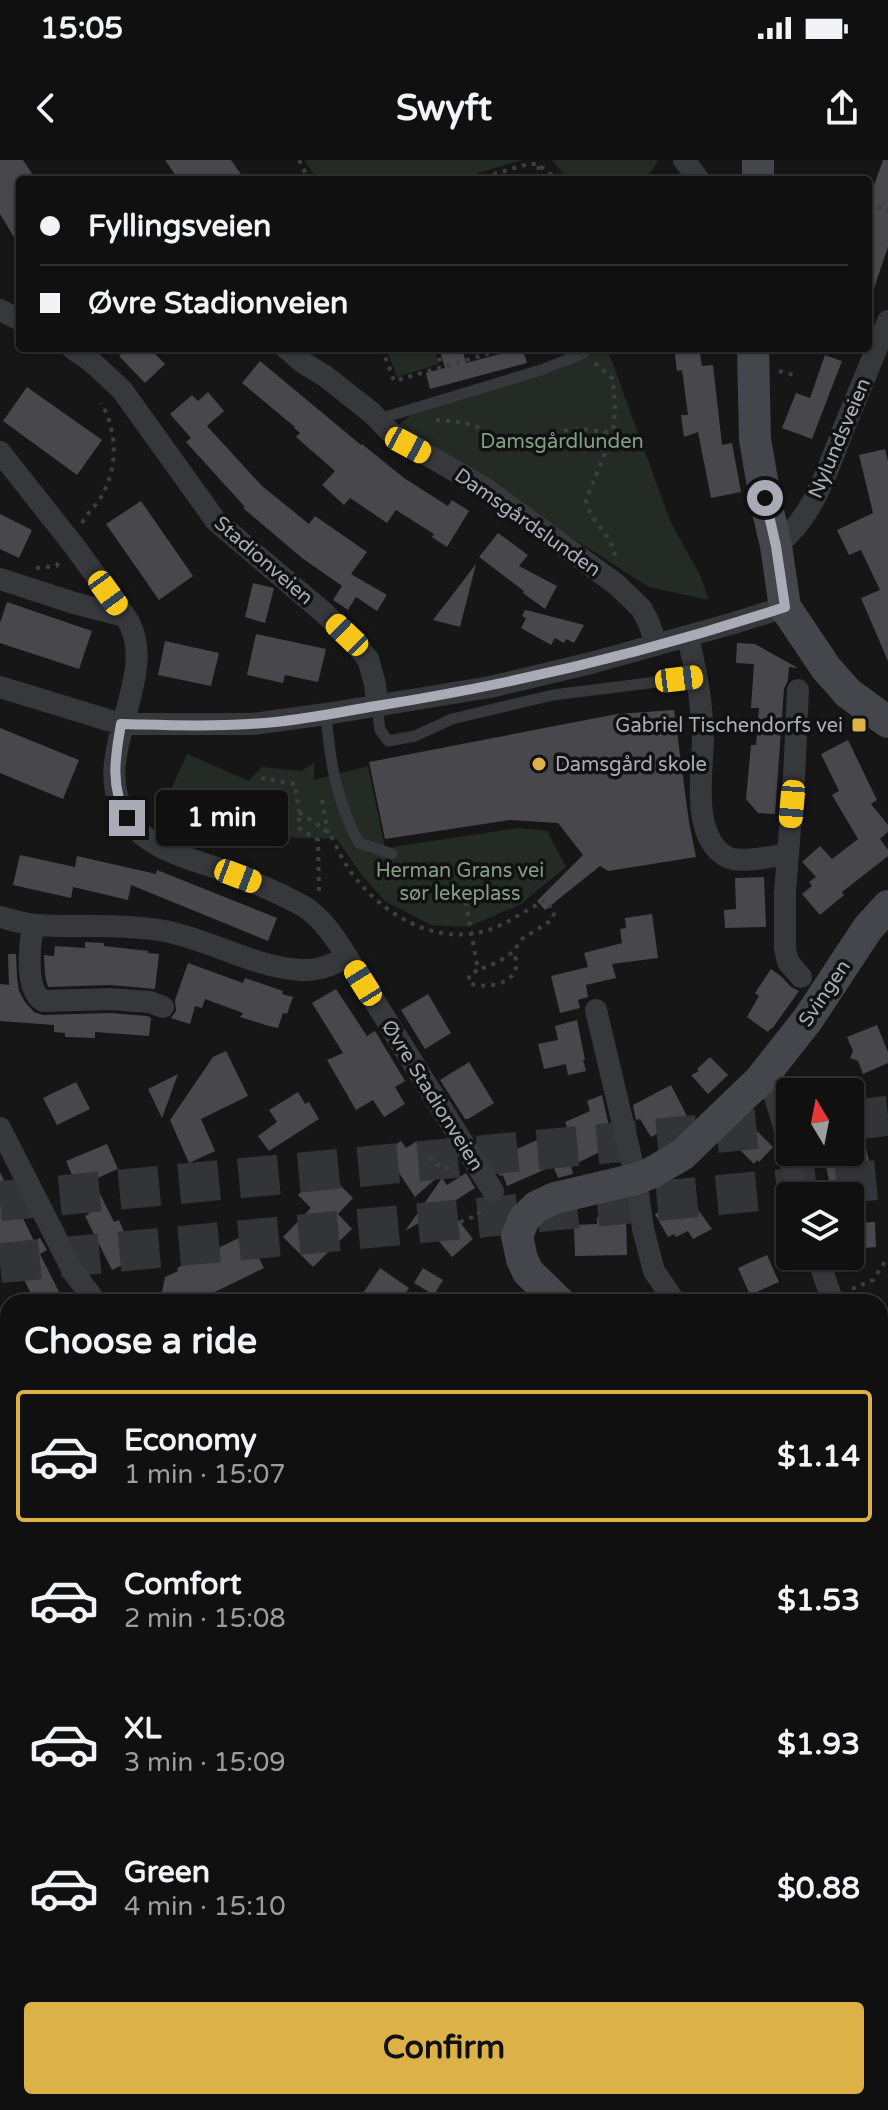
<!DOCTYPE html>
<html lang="en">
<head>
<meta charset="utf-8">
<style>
	:root { --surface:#101011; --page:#1e1e1f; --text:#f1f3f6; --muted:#9c9d9f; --line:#303031; --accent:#dcb248 }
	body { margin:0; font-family:"Varela Round",sans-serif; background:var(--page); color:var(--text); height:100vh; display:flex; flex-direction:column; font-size:30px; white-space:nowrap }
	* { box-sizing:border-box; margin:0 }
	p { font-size:26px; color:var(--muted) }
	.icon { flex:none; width:44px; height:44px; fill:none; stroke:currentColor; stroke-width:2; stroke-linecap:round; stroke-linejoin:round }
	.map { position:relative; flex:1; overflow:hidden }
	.side { position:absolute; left:0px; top:1134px; width:888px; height:816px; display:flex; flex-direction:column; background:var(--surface); border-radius:24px 24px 0 0; box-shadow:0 2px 6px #0004,0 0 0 2px var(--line) }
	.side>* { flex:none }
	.top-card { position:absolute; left:16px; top:16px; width:856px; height:176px; border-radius:8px; box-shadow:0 2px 6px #0004,0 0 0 2px var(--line); display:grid; align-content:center; height:176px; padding:0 24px; background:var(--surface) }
	.needle { width:52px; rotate:350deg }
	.tools { position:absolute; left:776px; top:918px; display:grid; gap:16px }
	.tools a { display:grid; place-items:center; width:88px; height:88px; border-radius:8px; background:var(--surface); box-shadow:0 2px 6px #0004,0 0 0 2px var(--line); font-size:40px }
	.end { position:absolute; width:36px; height:36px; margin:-18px; border:10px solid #a9acb6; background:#111; box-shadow:0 0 0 4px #111 }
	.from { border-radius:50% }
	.bubble { position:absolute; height:56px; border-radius:8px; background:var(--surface); box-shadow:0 2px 6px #0004,0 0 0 2px var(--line); font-size:26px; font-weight:800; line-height:56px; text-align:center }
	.car { position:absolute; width:24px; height:48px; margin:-24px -12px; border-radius:10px; box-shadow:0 0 6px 2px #0007; background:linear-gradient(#f5c518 24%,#345 0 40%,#f5c518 0 76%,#345 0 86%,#f5c518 0) }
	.top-card b { display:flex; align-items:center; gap:28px; height:76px; font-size:30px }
	.top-card b+b { border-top:2px solid var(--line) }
	.top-card i { width:20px; height:20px; background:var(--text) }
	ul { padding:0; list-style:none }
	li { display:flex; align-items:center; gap:24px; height:132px; margin:0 16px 12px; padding:0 8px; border:4px solid transparent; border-radius:8px }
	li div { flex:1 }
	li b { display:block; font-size:30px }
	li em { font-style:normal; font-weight:800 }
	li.current { border-color:var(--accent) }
	li>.icon { width:72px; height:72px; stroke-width:1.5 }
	h2 { padding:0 24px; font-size:36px; line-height:96px }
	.primary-button { display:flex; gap:16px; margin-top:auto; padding:16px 24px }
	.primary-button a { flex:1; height:92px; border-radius:8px; background:var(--accent); color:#111; font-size:32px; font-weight:800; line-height:92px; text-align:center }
	.status { display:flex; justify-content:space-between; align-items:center; height:56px; padding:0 40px; background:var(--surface); direction:ltr }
	.status svg { height:22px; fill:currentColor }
	header { display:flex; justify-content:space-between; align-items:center; height:104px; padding:0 24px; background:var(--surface); font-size:36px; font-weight:800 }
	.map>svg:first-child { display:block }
	.green { fill:#242b25 }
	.building { fill:#48484c }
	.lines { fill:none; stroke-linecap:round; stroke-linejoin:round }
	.motorway-tunnel { stroke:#333437; stroke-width:40; stroke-dasharray:40 20; stroke-linecap:butt }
	.path { stroke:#3d3e42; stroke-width:4; stroke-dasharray:4 6; stroke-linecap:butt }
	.service { stroke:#37383c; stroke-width:11 }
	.minor { stroke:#37383c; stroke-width:22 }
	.secondary { stroke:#45464b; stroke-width:32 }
	.route { stroke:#a9acb6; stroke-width:10 }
	.poi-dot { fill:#dcb248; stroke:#111112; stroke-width:3 }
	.labels { text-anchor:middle; stroke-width:7; stroke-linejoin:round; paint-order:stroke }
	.street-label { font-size:20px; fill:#a9acb6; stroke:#111112 }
	.park-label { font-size:20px; fill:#829e85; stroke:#111112 }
	.poi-label { font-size:20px; fill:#a9acb6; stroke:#111112; text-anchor:end }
</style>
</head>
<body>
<div class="status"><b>15:05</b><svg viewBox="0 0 49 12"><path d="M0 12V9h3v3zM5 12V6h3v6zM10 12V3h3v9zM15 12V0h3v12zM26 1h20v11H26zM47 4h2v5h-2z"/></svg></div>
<header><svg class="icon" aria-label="back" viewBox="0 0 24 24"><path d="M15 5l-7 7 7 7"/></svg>Swyft<svg class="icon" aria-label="share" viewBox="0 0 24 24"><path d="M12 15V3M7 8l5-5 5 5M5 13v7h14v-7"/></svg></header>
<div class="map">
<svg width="888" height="1950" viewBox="0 0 888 1950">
	<rect width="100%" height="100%" fill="#161617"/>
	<path class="green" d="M305,0H522L455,20H317Z
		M552,0H658L651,12L637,20H569Z
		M386,188H434L439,204L397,217Z
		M601,188H607L671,363L700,415L709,440L649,427L397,266L411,255Z
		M187,594L249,621L262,607L301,611L314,603V620L368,606L385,688L518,668L547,671L566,707L521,744L468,767L431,765L385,741L361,714L337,679L276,677L250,671L168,636Z
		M0,1367L8,1374V1942H550L559,1950H0Z"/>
	<path class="building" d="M0,0H23L36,20H20V87L0,54Z
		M165,0H231L245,20H179Z
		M883,0H888V87L871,137L868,136V42Z
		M128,188H149L165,204L145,223L119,196Z
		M439,188H462L466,203L522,188L527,203L430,229L426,213L445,208Z
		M674,188H699L702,206L713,205L722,285L732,283L741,332L711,338L698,272L684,277L681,255H688L682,210L677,211Z
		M825,195L842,201L812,279L782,268L796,233L810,238Z
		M260,201L361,285L362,284L404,318L448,346L452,340L469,351L447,387L432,377L434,374L396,350L387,363L350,338L344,345L322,325L335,311L296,277L300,273L294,268L295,267L242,223Z
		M27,227L102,280L77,315L3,261Z
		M208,232L224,251L207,266L262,326L309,364L315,356L367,392L351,414L387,435L377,451L356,437L348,450L333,440L342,426L302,398L243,348L245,347L186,282L191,278L170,254L192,235L198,241Z
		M885,289L888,301V501L861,438L880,430L861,390L849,395L837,370L873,353L859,295Z
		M141,341L193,416L159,440L106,364Z
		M0,354L32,370L19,398L0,389Z
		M498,373L528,395L519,406L557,426L545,449L523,433L524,431L479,397Z
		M476,404L460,467L433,460Z
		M253,423L274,428L265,463L245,457Z
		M7,442L92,471L79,509L0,483V463Z
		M525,450L530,451L584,465L574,483L566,479L564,483L555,478L551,485L521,468L526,458L522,456Z
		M256,474L326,489L318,522L285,515L283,523L247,515Z
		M165,481L219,493L211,526L158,515Z
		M737,483L755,484L798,508L789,507L788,520L784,529L775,654L758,653L746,639L751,585H756L759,548H751L754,504L736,503Z
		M674,550L689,662L696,697L608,711L600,706L545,750L537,741L583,695L558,663L510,660L385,679L369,602L617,554Z
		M0,568L79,600L63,639L0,613Z
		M848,580L877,640L871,644L888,665V672L880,679L888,690V696L842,732L844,735L820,755L802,734L812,726L809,722L816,717L802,702L820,686L832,699L858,679L832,635L839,631L821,594Z
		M20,695L75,707L77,696L156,714L157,710L277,758L268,781L131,725L128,740L73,727L71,738L13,725Z
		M764,717L766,767L725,768L724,750L736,749L735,718Z
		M652,754L658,798L612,804L616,818L586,825L588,837L578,840L580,848L560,853L551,816L588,807L584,793L622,783L620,769L626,768L625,758Z
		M85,782L104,783V786L148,791V793L159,794L155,829L110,825L48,827L45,815L44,795L54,796L55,786L85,788Z
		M8,794H16L17,818L19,831L25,842L34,852L43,855L110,853L147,856L151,858L149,876L95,872V878L65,877V873L54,872V865L0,861V824L9,825Z
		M188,803L243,823L245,818L283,831L282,834L293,837L287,854L283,853L278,868L269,866L240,857L243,853L205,839L202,848L195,846L190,864L171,858L176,851L175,840Z
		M771,809L782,817L791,827L799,831L772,869L771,868L768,872L747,857L759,836L755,833Z
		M336,829L367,876L375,871L405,921L395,927L405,944L384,957L373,940L356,950L327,900L343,893L312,843Z
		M428,834L451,873L425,889L401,850Z
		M577,860L585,900H583L586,911L568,915L566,904L544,909L538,884L558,880L555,866Z
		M877,865L888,892V903L863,914L858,901L850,898L853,891L847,877Z
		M226,891L248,936L201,959L215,991L189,1003L170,960L213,897Z
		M710,897L728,915L708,934L691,915L699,911L697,909Z
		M469,902L494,943L468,959H465L440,920Z
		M178,914L162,958L148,929Z
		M76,922L90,949L57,965L43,938Z
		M671,925L688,958L651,977L640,959L636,960L633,945Z
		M298,932L305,944L309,942L319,959L269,991L258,976L277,962L269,950Z
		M602,935L609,966L597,969L606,989L571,1006L573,1014L558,1018L553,1006L507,1026L503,1015L500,1016L489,999L493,996L494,999L567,967L565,962L590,951L587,941Z
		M750,964L773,987L759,1002L757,1000L754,1004L732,982Z
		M401,981L406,988L417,981L440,1015L415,1037L385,992Z
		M107,984L118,1009L93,1020L114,1062L119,1060L135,1099L112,1110L85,1056L89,1054L66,1001Z
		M866,988L872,1014L830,1025L824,998Z
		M324,1009L353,1038L338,1054L352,1069L313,1107L283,1077L311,1048L298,1035Z
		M0,1012L6,1024L12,1022L23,1044L17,1046L34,1081L40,1078L47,1090L40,1094L64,1142H35L13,1097L11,1099L7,1091L0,1094Z
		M466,1013L475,1028L447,1046L473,1079L452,1097L422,1061L405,1071L442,1018L447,1025Z
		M688,1036L712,1069L693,1079L688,1071L676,1077L674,1074L668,1077L655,1054Z
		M626,1056L627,1095L575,1096L574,1065L597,1064V1057Z
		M875,1062L876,1087L850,1089V1063Z
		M247,1074L264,1108L194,1142H160L165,1117L178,1111L177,1108Z
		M767,1095L779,1122L750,1135L738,1108Z
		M380,1108L409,1128L399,1142H357Z
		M423,1108L443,1120L434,1135L414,1123Z"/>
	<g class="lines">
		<path class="motorway-tunnel" d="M850,960L888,956
			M0,1041L790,966
			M0,1103L888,1019"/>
		<path class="path" d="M299,0L309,20
			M474,20L528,4H538L558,20
			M538,20L539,0
			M868,43L888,51
			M382,188L394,221L508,188
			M436,188L442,207
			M480,188L483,196
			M595,203L613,219L615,249L613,273L586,340C589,361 612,374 615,396
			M779,211L794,215
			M436,260C451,261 471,262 485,271C492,276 500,288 509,290C518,291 550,274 563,271C578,267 597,271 613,273
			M82,363C87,353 96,346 101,337C118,308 118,272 101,243
			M36,408L56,406L61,401
			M261,618L295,624L299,652
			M322,640L328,673
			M319,731L318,680L299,668V652C307,658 323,667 329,674C334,679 337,689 341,696C346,705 352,714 358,721C389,758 436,784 485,771C506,765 526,750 546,740L554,753L552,760L522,779L513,792
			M464,732L478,810L469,815V823C490,831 528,821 513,792L498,802L478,810
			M429,997L437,1005L455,1010
			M460,1062L478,1055L480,1049
			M852,1129L873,1120L888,1097
			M0,1377L8,1382
			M880,1831L888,1835
			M513,1942L515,1950
			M555,1942L556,1950"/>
		<path class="service" d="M379,259L541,210L584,193
			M377,546L380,570L388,581L415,576L452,559L553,535L697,517
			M326,554C330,602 336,640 359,683L392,694
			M880,1934L885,1950"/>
		<path class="minor" d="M684,0L699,20
			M0,150L20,160
			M72,188L92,202L122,230L216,361L322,451L347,475L368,499L375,524L377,546
			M286,188L302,202L325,216L372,253L394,276L483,327L616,424L641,448L649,463L656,485
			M0,292L75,387L125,456C165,514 86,594 126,657C147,688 186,698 220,709C241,717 262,726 282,735C291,740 301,744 309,750C325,762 337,780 347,797
			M776,386C814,356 826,313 843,270C858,233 873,197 888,161
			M0,419L74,443L125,456
			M688,476C693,500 699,524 701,549C702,560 703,570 703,580C702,613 691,678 727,697C740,704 773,696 788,694
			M0,527L121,564H253L326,554L490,527L591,503L734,463L785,447
			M798,530L794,618L785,732V789L788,802L801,817
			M0,757C12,760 24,764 36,765C79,768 122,763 165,771C211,780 253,807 301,810C318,811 332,805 347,797L493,1031
			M33,765C30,784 24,830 43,841L110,839L150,842L163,847
			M596,850L636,1019L643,1069L654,1111L675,1142
			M760,920L774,934L783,963L797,1036
			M0,968L74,1113L96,1142
			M817,1096L833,1142
			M880,1301L886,1324
			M880,1473L888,1469
			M880,1750L888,1751
			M663,1942L672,1950"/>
		<path class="secondary" d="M758,20V0
			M753,188L755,279L765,338L776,386L785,447L826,508L848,533L888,562
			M559,1142L528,1112L522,1099L517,1076L524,1059L536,1047L555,1038L636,1019L651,1013L682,995L760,920L808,859L868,768L888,746
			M880,1522L888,1532"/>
	</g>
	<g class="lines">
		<path class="route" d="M127,658C110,627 115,597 121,564C164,565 207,567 249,564C292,562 334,553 376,546C515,524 652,491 785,447L776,386L765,338"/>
	</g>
	<g class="poi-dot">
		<rect x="851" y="557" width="16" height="16" rx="4"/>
		<circle cx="539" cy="604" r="8"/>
	</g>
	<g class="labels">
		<g class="street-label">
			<text transform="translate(839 278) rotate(-67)" y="7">Nylundsveien</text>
			<text transform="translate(528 362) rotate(35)" y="7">Damsgårdslunden</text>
			<text transform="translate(264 400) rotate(41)" y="7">Stadionveien</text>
			<text transform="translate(824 833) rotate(-56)" y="7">Svingen</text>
			<text transform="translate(433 935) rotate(58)" y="7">Øvre Stadionveien</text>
		</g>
		<g class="park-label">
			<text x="562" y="288">Damsgårdlunden</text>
			<text x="460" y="717">Herman Grans vei<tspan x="460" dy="23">sør lekeplass</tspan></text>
		</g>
		<g class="poi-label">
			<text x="843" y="572">Gabriel Tischendorfs vei</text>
			<text x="555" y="611" text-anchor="start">Damsgård skole</text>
		</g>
	</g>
</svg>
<div class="tools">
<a><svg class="needle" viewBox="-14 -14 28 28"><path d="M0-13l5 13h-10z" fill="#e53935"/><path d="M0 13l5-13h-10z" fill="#9c9d9f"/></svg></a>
<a><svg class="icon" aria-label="layers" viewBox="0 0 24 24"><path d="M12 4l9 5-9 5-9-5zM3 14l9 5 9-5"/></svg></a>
</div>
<i class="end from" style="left:765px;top:338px"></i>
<i class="end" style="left:127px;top:658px"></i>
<div class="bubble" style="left:156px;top:630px;width:132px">1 min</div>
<i class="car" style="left:408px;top:285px;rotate:118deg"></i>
<i class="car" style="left:108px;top:433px;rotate:144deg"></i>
<i class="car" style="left:347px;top:475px;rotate:314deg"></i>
<i class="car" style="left:679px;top:519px;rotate:83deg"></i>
<i class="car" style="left:792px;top:644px;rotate:185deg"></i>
<i class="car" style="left:238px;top:716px;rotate:111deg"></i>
<i class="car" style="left:363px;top:823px;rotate:328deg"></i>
<div class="top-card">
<b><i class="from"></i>Fyllingsveien</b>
<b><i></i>Øvre Stadionveien</b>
</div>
<section class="side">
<h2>Choose a ride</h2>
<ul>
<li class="current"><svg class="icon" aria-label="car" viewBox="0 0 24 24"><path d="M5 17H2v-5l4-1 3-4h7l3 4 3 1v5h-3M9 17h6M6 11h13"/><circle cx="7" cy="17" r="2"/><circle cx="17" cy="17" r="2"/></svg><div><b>Economy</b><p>1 min · 15:07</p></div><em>$1.14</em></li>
<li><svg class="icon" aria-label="car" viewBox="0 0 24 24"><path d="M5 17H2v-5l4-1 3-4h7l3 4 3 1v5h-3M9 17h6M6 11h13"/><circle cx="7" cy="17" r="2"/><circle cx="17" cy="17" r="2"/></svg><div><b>Comfort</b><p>2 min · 15:08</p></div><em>$1.53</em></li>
<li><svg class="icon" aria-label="car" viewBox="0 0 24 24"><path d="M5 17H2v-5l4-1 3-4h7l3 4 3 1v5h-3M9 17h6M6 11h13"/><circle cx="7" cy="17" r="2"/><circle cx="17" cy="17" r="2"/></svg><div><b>XL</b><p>3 min · 15:09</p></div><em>$1.93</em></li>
<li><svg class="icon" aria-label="car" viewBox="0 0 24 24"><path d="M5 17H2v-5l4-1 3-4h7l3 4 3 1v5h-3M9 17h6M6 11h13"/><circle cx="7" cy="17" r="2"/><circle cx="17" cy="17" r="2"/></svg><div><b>Green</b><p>4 min · 15:10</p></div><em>$0.88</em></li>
</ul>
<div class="primary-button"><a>Confirm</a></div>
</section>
</div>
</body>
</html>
